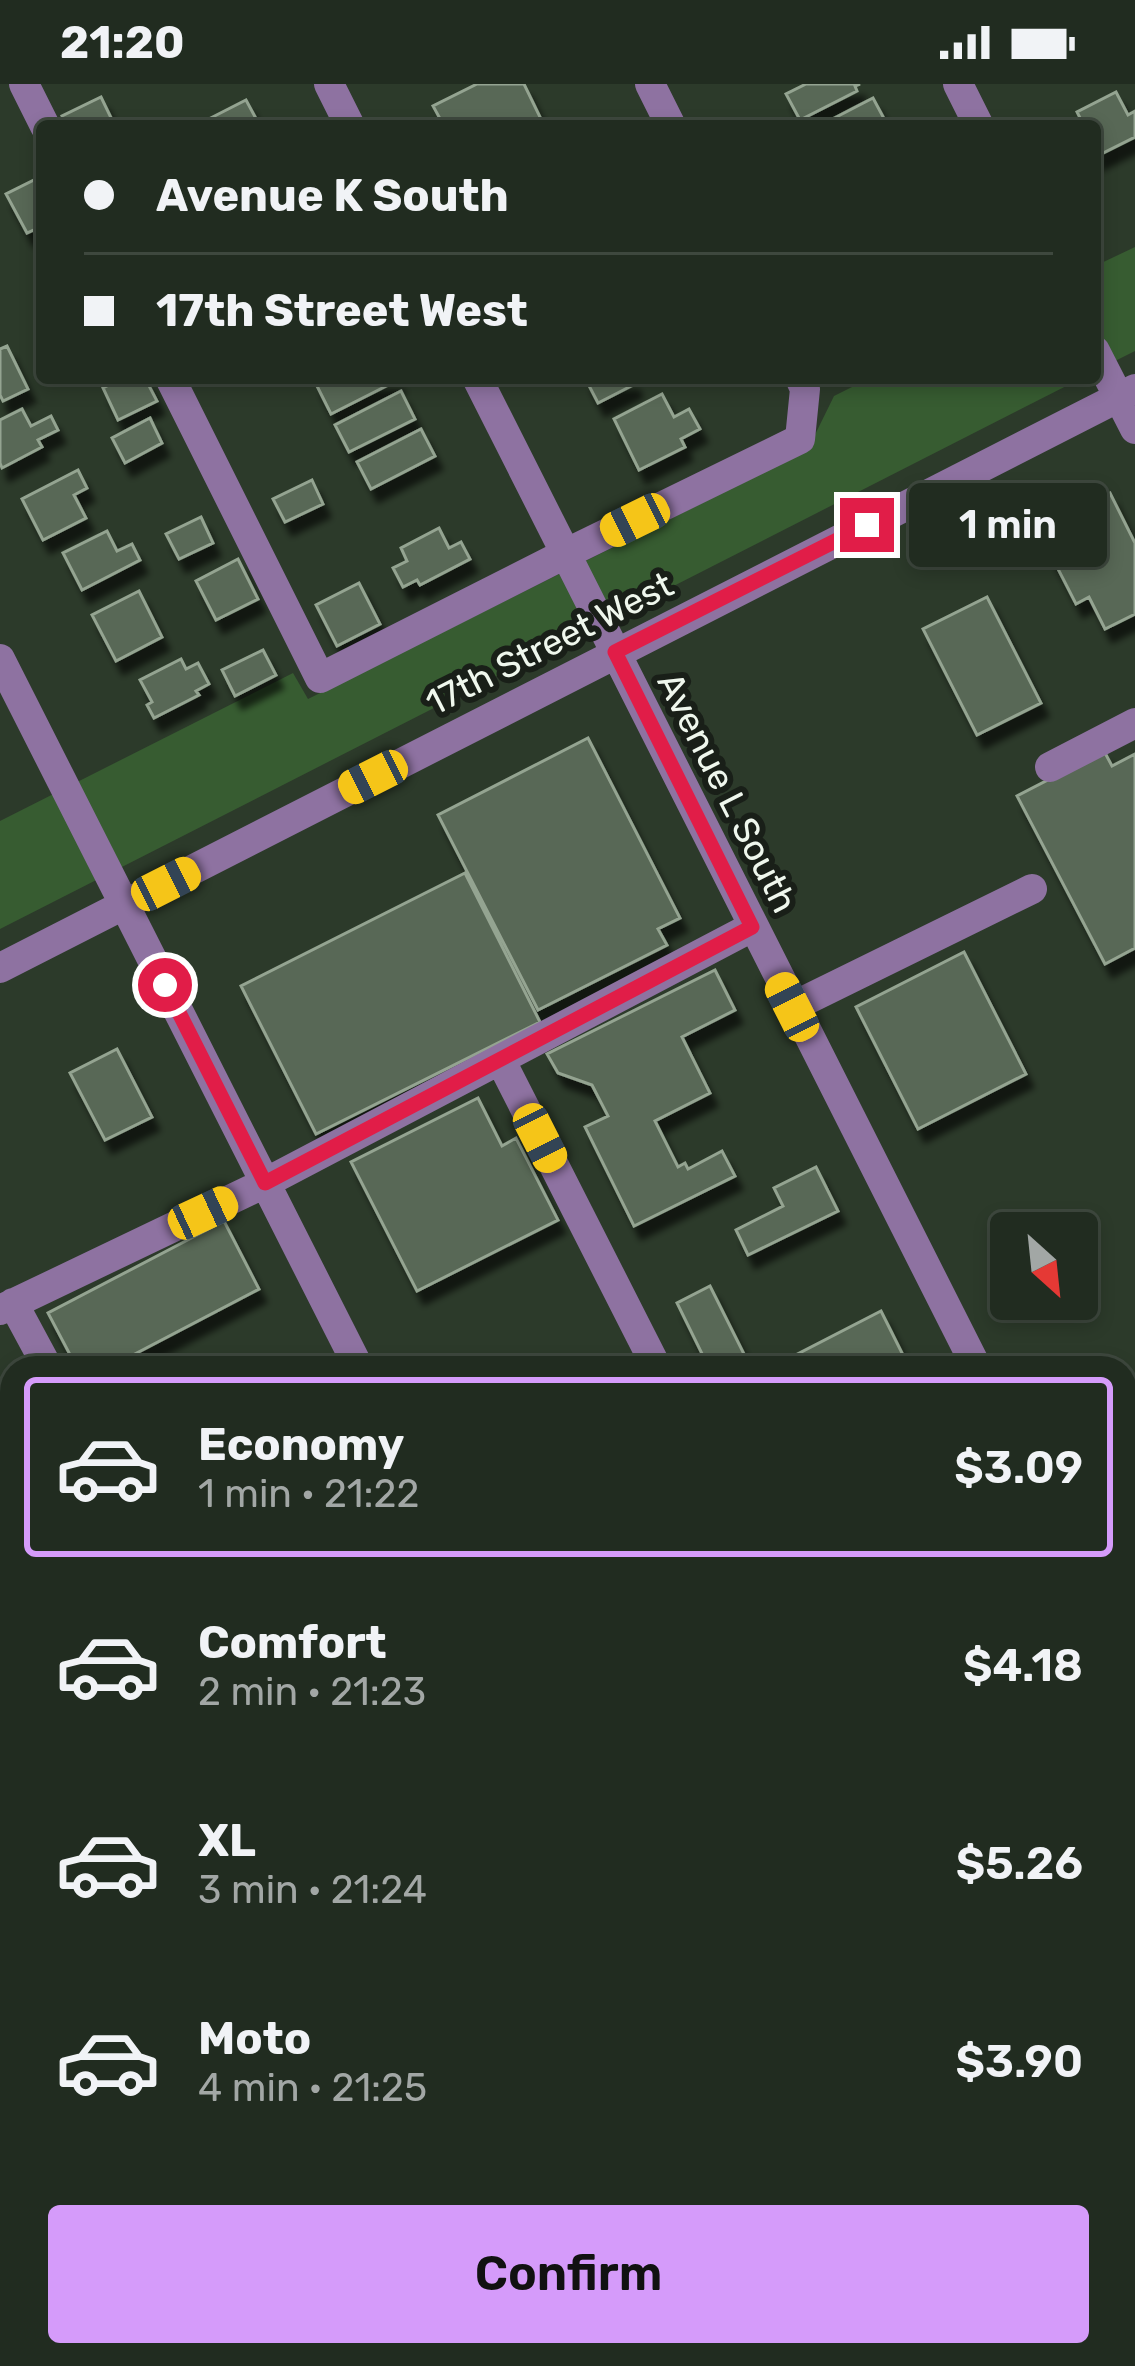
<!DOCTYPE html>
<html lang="en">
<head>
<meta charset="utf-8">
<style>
	:root { --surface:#212c20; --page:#2d382d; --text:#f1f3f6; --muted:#a2a7a5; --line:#3e483e; --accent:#d59bfa }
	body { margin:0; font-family:Rubik,sans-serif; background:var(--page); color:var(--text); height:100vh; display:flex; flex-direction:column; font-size:45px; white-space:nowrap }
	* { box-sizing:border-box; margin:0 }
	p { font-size:39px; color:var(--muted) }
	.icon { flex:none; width:66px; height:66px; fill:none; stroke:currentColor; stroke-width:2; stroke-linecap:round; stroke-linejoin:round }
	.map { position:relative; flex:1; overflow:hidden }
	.side { position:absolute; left:0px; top:1272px; width:1137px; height:1011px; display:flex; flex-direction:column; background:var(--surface); border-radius:36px 36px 0 0; box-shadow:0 6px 18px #0003,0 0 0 3px var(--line) }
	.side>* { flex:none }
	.guide { position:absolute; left:36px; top:36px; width:1065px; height:264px; border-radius:12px; box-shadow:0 6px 18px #0003,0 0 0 3px var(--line); display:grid; align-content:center; height:264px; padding:0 48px; background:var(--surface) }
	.needle { width:78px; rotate:153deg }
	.tools { position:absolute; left:990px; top:1128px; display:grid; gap:24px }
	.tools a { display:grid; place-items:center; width:108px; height:108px; border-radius:12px; background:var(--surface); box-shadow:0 6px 18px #0003,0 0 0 3px var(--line); font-size:60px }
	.end { position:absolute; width:54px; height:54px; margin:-27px; border:15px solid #e11d48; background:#fff; box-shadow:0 0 0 6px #fff }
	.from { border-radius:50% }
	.bubble { position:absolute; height:84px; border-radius:12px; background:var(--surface); box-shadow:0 6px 18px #0003,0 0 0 3px var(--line); font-size:39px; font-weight:600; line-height:84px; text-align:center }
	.car { position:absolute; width:36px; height:72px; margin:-36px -18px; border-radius:15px; box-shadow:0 0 9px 3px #0007; background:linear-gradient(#f5c518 24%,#345 0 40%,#f5c518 0 76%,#345 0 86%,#f5c518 0) }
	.guide b { display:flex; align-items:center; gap:42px; height:114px; font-size:45px }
	.guide b+b { border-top:3px solid var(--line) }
	.guide i { width:30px; height:30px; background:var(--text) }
	ul { padding:21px 0 0; list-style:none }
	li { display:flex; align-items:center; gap:36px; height:180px; margin:0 24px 18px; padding:0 24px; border:6px solid transparent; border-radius:12px }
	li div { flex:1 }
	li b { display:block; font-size:45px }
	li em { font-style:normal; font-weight:600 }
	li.current { border-color:var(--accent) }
	li>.icon { width:108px; height:108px; stroke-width:1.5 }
	.primary-button { display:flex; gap:24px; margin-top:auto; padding:24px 48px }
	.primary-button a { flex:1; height:138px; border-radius:12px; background:var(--accent); color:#111; font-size:48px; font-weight:600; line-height:138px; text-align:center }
	.status { display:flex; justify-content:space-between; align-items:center; height:84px; padding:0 60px; background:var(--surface); direction:ltr }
	.status svg { height:33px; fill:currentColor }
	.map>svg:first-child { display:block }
	.green { fill:#375c31 }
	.building { fill:#596756; stroke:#94a491; stroke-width:3; filter:url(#shadow) }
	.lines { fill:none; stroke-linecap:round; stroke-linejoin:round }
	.minor { stroke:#8e72a1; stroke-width:30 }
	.route { stroke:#e11d48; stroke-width:15 }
	.labels { text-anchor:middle; stroke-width:12; stroke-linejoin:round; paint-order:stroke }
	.street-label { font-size:36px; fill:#eff7ed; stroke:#191f18 }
</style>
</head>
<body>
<div class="status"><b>21:20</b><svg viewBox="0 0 49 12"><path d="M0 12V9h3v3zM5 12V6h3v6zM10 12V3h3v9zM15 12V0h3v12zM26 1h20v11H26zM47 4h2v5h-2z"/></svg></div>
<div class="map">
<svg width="1135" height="2282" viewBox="0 0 1135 2282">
	<defs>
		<filter id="shadow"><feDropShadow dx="7" dy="13" stdDeviation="3" flood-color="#0009"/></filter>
	</defs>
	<rect width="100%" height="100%" fill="#2c3a2a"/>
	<path class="green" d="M1135,163V267L1095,287V182Z
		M870,294H1082L0,845V737L293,589L308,615L807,367L834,312Z
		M1125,1576L1135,1584V2282H279L274,2271H1125Z"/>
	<path class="building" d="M477,0H524L541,35L528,42H444L433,22Z
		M806,0H860L855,2L857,7L800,36L786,10Z
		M1116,8L1128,31L1135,27V53L1095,73V42H1084L1077,28Z
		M101,13L115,42H67L62,32Z
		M873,14L888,42H819Z
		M246,16L260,42H195Z
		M38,94L42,101V142L27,149L6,110Z
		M7,262L28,305L3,317L0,311V265Z
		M123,294H145L157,317L118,336L103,304Z
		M322,294H397L398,296L331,330L315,298Z
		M585,294H632L635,300L598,319Z
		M401,307L415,335L349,368L335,341Z
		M662,310L674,333L689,325L700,345L681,355L685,363L639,386L614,335Z
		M22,325L31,342L51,332L58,346L38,356L42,363L2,384L0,379V336Z
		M150,334L162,359L125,379L112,354Z
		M421,345L435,372L371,405L357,378Z
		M78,386L87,404L74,411L86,434L43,456L22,415Z
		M312,396L323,420L285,438L273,415Z
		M1110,409L1135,459V530L1105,545L1089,513L1076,520L1038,446Z
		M201,433L213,459L179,475L166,450Z
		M439,444L449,464L461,458L470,475L420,501L417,496L403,503L393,484L407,477L401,464Z
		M107,447L117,467L132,460L140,476L82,506L63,469Z
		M238,475L258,515L216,536L196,497Z
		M359,499L380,540L337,562L316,521Z
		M139,507L162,553L116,577L92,531Z
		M987,513L1041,619L977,651L923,545Z
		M263,566L276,591L235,612L222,586Z
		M181,575L186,585L198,579L209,600L196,607L199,611L154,634L147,621L152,618L140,596Z
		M588,654L680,834L658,845L667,861L538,926L438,731Z
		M1104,667L1112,682L1135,670V864L1105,880L1017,712Z
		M465,789L540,938L316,1050L241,902Z
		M964,868L1026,990L918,1045L856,923Z
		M715,886L735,926L682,953L710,1009L655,1037L678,1083L685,1079L688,1085L722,1067L735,1092L634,1142L585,1043L608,1032L592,1001L558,989L547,970Z
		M117,965L152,1033L105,1056L70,989Z
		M478,1014L502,1062L516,1054L558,1136L417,1207L351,1078Z
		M816,1083L838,1127L748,1171L736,1146L783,1122L774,1104Z
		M224,1137L259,1205L108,1284H77L48,1229Z
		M710,1202L746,1274L726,1284H709L677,1219Z
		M881,1227L907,1279L896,1284H790L786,1276Z
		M12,1511V1556L0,1562V1517Z
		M12,1561V1604L10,1605L0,1586V1567Z
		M12,2027V2073L0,2079V2033Z
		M12,2174V2215L0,2221V2180Z
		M55,2271H149L155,2282H57L52,2273Z"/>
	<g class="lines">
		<path class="minor" d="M24,0L45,42
			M329,0L350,42
			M650,0L671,42
			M958,0L979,42
			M1095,267L1135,345
			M170,294L320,594L565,470L800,355L805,305L800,294
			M477,294L977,1284
			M0,575L359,1284
			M1050,683L1135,639
			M0,884L1135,305
			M792,923L1032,805
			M501,977L657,1284
			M13,1219L48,1284
			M0,1226L265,1099L752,843
			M1125,1371L1135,1366
			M1125,1531L1135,1545
			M0,1789L12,1813
			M0,1941L12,1935
			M241,2271L247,2282"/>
	</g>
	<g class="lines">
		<path class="route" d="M165,901L265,1099L752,843L615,568L867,441"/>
	</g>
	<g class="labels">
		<g class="street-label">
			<text transform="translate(549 559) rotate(-27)" y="13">17th Street West</text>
			<text transform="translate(728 708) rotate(63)" y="13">Avenue L South</text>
		</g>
	</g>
</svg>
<div class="tools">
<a><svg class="needle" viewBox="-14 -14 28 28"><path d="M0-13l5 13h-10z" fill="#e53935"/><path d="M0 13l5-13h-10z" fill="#a2a7a5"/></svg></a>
</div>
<i class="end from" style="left:165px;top:901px"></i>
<i class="end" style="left:867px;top:441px"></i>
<div class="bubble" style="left:909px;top:399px;width:198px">1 min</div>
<i class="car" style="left:635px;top:436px;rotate:244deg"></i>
<i class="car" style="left:373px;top:693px;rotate:243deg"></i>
<i class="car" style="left:166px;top:800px;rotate:63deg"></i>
<i class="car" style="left:792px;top:923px;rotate:333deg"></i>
<i class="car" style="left:540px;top:1054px;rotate:153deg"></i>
<i class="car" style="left:203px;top:1129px;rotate:65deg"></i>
<div class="guide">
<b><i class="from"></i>Avenue K South</b>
<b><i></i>17th Street West</b>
</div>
<section class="side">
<ul>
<li class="current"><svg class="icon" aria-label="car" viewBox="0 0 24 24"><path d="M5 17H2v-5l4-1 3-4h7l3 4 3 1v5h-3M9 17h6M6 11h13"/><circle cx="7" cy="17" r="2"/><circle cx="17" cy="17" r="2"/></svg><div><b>Economy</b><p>1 min · 21:22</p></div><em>$3.09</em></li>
<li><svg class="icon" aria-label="car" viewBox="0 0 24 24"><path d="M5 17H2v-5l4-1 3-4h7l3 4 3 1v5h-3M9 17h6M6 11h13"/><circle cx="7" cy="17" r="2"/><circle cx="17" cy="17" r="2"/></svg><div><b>Comfort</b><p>2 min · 21:23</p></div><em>$4.18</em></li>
<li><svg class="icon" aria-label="car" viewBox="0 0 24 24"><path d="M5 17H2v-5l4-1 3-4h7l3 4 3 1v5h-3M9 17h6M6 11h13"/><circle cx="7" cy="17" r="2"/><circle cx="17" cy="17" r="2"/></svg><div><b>XL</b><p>3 min · 21:24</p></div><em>$5.26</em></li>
<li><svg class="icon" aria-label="car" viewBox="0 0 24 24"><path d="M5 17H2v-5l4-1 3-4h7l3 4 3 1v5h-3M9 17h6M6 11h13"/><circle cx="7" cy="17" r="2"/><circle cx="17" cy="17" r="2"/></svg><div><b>Moto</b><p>4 min · 21:25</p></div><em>$3.90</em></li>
</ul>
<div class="primary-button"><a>Confirm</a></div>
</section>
</div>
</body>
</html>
